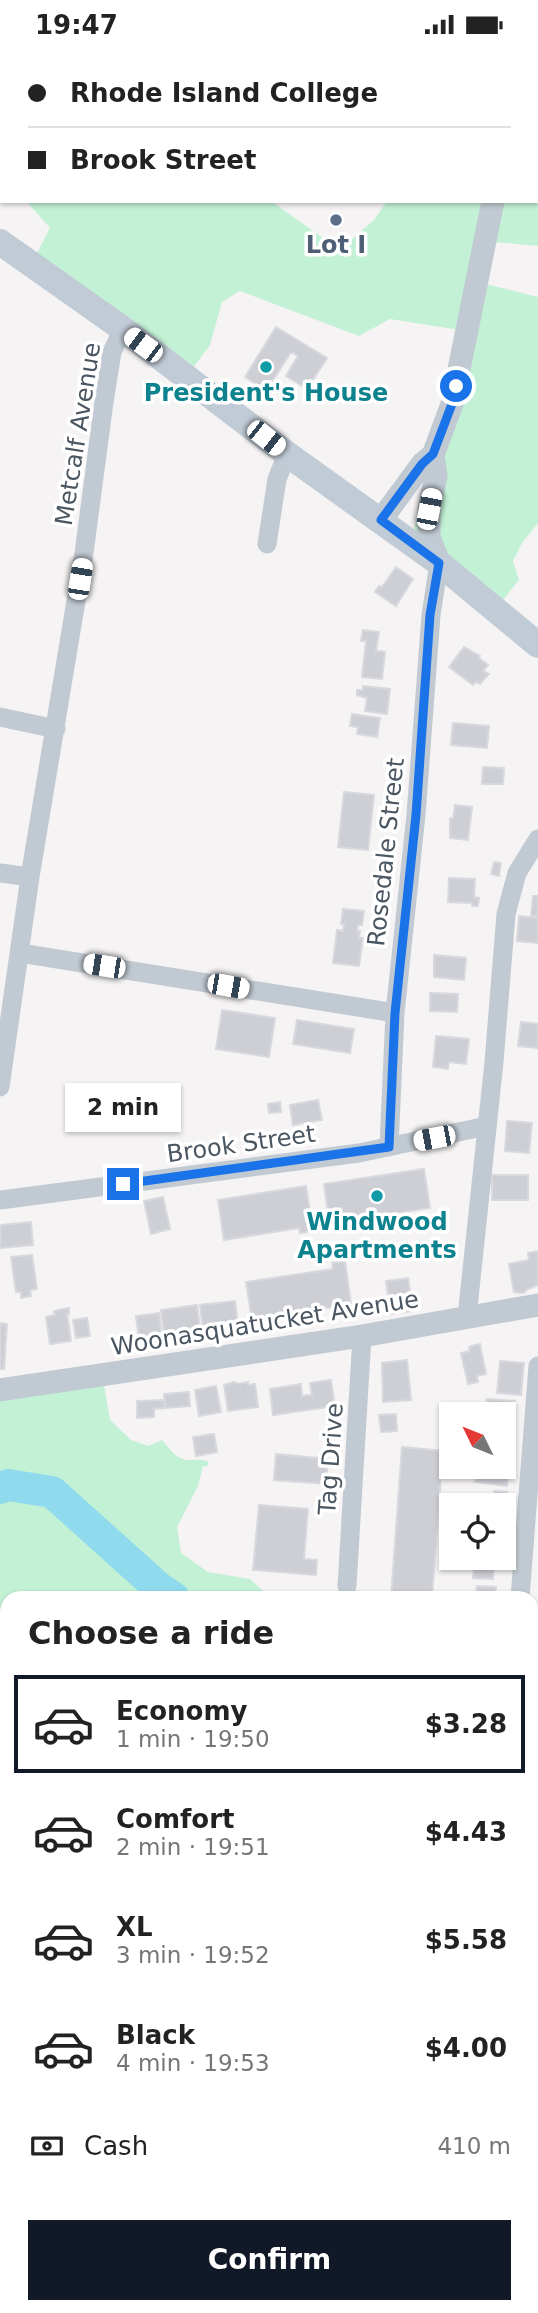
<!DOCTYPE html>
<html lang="en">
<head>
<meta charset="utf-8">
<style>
	:root { --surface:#fff; --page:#f2f2f2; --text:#222; --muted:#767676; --line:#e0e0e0; --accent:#111827 }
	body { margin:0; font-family:"DejaVu Sans",sans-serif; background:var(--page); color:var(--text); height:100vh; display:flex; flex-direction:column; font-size:26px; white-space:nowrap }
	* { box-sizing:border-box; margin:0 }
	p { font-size:23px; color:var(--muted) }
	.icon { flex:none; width:38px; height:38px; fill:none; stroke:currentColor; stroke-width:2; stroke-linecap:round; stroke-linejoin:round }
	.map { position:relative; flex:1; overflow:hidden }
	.panel { position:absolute; left:0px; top:1542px; width:539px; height:723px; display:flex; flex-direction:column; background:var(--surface); border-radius:21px 21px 0 0; box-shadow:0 2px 5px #0004 }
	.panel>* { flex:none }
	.top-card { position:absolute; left:0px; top:0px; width:539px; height:154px; box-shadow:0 2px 5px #0004; display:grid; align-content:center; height:154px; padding:0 28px; background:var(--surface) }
	.needle { width:46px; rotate:313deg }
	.tools { position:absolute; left:439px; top:1353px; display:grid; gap:14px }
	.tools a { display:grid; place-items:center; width:77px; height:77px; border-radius:0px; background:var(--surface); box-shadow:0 2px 5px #0004; font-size:35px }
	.end { position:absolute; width:32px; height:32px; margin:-16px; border:9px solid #1a73e8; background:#fff; box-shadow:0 0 0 4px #fff }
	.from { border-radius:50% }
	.bubble { position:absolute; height:49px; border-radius:0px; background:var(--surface); box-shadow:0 2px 5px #0004; font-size:23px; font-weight:700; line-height:49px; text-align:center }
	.car { position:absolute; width:21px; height:42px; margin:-21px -10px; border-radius:9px; box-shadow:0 0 5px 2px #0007; background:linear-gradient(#fff 24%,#345 0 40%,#fff 0 76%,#345 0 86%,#fff 0) }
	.top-card b { display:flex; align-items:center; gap:24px; height:66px; font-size:26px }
	.top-card b+b { border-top:2px solid var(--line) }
	.top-card i { width:18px; height:18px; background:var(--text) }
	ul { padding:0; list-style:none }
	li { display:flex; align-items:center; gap:21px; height:98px; margin:0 14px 10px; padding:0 14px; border:4px solid transparent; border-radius:0px }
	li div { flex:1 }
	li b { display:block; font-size:26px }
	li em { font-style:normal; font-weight:700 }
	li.on { border-color:var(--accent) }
	li>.icon { width:63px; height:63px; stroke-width:1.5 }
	h2 { padding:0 28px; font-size:32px; line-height:84px }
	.pay { display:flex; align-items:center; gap:18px; height:77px; padding:0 28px; font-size:26px }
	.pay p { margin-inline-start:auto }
	.button { display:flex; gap:14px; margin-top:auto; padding:14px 28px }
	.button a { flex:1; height:80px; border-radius:0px; background:var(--accent); color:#fff; font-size:28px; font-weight:700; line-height:80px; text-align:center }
	.status { display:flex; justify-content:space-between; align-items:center; height:49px; padding:0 35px; background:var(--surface); direction:ltr }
	.status svg { height:19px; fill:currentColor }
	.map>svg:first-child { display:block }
	.green { fill:#c3f1d5 }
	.water { fill:#90daee }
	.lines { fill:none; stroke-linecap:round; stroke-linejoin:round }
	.river { stroke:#90daee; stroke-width:32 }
	.building { fill:#cdcfd5; stroke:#d7d9de; stroke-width:2 }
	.path { stroke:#7ad0a6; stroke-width:3.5; stroke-dasharray:5 3.5; stroke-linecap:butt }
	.service { stroke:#c1cad2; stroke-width:10 }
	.minor { stroke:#c1cad2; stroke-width:19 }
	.tertiary { stroke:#c1cad2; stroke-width:23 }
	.secondary { stroke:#c1cbd6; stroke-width:26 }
	.route { stroke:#1a73e8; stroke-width:9 }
	.service-dot { fill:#5c6f8a; stroke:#fff; stroke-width:2.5 }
	.culture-dot { fill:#0f9aa8; stroke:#fff; stroke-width:2.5 }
	.labels { text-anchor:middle; stroke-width:7; stroke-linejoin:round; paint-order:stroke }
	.service-label { font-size:24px; font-weight:bold; fill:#4e5e75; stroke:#fff }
	.culture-label { font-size:24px; font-weight:bold; fill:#0d838f; stroke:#fff }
	.street-label { font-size:24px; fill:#4a5661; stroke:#fff }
</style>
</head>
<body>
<div class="status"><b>19:47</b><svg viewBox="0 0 49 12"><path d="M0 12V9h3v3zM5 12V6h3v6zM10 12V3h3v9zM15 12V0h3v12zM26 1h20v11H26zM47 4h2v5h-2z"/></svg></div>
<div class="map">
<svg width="538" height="2264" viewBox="0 0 538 2264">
	<rect width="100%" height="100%" fill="#f5f3f3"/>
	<path class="green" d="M538,103V197L482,192L474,232L538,248V474L522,494L513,512L519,531L498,557L410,493L429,432L466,282L390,270L359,287L240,242L222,253L210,296L193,319L33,212L50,179L26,152H271L323,189L343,198L374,171L387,152H537Z
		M103,1330L110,1371L131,1391L148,1397L162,1391C171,1401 177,1412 191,1411C199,1411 202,1410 209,1413L207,1417H203L198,1437L177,1478L181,1504L208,1523L250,1530L271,1549H7V1602L0,1597V1344Z
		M532,1788H538V2223L532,2222Z
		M0,1933L7,1934V2258H57L43,2264H0Z"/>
	<path class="water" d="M538,1704V1782H532V1705Z"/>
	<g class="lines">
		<path class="river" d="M0,1439L8,1436L52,1443L159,1539L174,1549"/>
	</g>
	<path class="building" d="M276,278L327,309L307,340L286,327L298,307L291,303L266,342L245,328Z
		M396,518L413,530L396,557L375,543L379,537L382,538Z
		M363,581L379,583L376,602L385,603L382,630L362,628L366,592H361Z
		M464,598L480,607L479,609L488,616L483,622L489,625L480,635L476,633L473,636L449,618Z
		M363,637L390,640L387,665L365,662L367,649L357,646V641H363Z
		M352,665L380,669L377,688L357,685L358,678L350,677Z
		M453,674L489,677L487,699L451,696Z
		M483,718L504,719L503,735H482Z
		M344,743L374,746L368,801L338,798Z
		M455,756L472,758L468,791L450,789V769H453Z
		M494,813L501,814L499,827L491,825Z
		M449,829L475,830L474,848L479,849L478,857H472V854L448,853Z
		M533,847H538V867H531Z
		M343,860L364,862L362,876H358L357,882H360L359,889H363L359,917L333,914L337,881L343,882L344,875H341Z
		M519,867L538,869V894L517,892Z
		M434,906L466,909L464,931L434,928Z
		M430,944L458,945L457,963L430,962Z
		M222,961L275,969L269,1008L216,1000Z
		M297,971L354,980L350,1004L293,995Z
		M521,973L538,975V999L518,997Z
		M436,987L469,990L466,1015L449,1013L448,1020L433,1018Z
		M318,1051L322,1071L293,1076L290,1056Z
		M280,1053L281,1063L269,1064L268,1055Z
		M507,1072L532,1074L529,1104L505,1102Z
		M424,1120L430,1159L346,1172L347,1177L330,1180L324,1135Z
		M492,1126H528V1151H492Z
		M306,1137L313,1182L300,1184L299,1179L224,1191L218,1151Z
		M163,1148L170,1180L151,1185L144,1152Z
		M31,1173L33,1196L0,1199L1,1176Z
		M538,1202V1236L526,1241L524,1244L514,1243L509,1215L529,1211L528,1204Z
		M32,1206L37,1240L30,1241L31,1247L21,1249V1243H16L11,1208Z
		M345,1212L351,1255L252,1271L246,1233L333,1220L332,1214Z
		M408,1229L413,1262L391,1265L386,1232Z
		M235,1252L238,1276L203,1281L200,1256Z
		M197,1256L200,1279L193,1280L194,1286L170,1289L169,1283L164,1284L161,1261Z
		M69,1259V1265H67L71,1292L50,1295L46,1268L55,1266L54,1262Z
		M159,1264L163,1296L140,1298L136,1267Z
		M87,1269L90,1287L76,1289L73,1271Z
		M0,1274L7,1275L4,1320H0Z
		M480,1295L486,1325L477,1327L478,1333L468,1335L461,1304L470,1302L469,1298Z
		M407,1311L411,1351L383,1353L382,1314Z
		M500,1312L524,1314L521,1346L497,1344Z
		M331,1331L335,1357L273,1366L270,1340L301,1335L302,1347L312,1346L310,1334Z
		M234,1333L238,1335L248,1333V1336L255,1335L258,1358L228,1362L224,1336Z
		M216,1337L221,1363L199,1367L195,1341Z
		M189,1343L190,1357L165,1359L164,1345Z
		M487,1350L515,1352L513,1373H504V1365H481V1363H486Z
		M165,1351V1359L154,1360V1368L137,1369V1352Z
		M396,1365L397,1382L381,1383L379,1366Z
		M504,1380L511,1381L510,1404L504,1403Z
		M214,1385L217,1403L196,1407L193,1388Z
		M402,1398L443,1402L432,1549H391Z
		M276,1405L328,1410L326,1435L274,1431Z
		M504,1414L509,1415L507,1437L475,1433L477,1418H504Z
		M494,1442L507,1443L505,1470L504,1456H485L486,1446H494Z
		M259,1456L308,1460L304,1510L317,1511L316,1526L253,1521Z
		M445,1468L452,1469V1487L443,1486Z
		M475,1508H495L493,1530L473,1529Z
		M477,1537L496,1538L495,1549H476Z"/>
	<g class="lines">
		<path class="path" d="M532,2198L538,2199
			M31,2264L49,2258"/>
		<path class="service" d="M0,1629L7,1632"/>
		<path class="minor" d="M447,0L449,2
			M537,77H538
			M267,495L277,430L287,405
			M0,668L56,680
			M0,824L30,828
			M20,904L395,964
			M0,1038L30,828L84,504L104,353L112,303L123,280
			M389,1098L395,964L416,766L431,566L439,514
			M0,1151L359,1104L487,1077
			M467,1268L494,1013L506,865L517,824L538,790
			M347,1537L362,1287
			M520,1549L538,1317
			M532,1985L538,1987"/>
		<path class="tertiary" d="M537,10L538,9
			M433,406L436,427L429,460V488L439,514
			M381,471L422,415L433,406L452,355L493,152
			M0,1341L362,1287L538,1256"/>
		<path class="secondary" d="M0,193L123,280L287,405L439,514L538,596"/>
	</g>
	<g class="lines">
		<path class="route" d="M123,1135L389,1098L395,964L416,766L430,566L439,514L381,471L422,415L433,405L452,355L456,337"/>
	</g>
	<circle class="service-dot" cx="336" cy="171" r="7"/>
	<g class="culture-dot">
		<circle cx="266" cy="318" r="7"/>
		<circle cx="377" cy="1147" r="7"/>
	</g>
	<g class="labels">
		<g class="service-label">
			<text x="336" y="204">Lot I</text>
		</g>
		<g class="culture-label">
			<text x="266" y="352">President's House</text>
			<text x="377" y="1181">Windwood<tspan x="377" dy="28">Apartments</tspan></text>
		</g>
		<g class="street-label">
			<text transform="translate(78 385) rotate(-81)" y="8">Metcalf Avenue</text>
			<text transform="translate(386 803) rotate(-84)" y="8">Rosedale Street</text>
			<text transform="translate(241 1095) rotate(-8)" y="8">Brook Street</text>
			<text transform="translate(265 1274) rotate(-9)" y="8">Woonasquatucket Avenue</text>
			<text transform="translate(331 1410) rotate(-86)" y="8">Tag Drive</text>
		</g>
	</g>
</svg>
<div class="tools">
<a><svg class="needle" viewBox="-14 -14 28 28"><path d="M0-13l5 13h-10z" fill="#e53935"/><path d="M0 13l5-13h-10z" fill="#767676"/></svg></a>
<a><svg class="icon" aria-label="locate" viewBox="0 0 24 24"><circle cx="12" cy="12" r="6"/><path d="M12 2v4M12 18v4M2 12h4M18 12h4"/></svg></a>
</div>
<i class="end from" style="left:456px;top:337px"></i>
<i class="end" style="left:123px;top:1135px"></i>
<div class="bubble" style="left:65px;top:1034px;width:116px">2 min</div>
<i class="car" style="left:143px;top:296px;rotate:307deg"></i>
<i class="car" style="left:266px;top:389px;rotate:128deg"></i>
<i class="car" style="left:429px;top:460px;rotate:11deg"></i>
<i class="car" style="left:80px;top:530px;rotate:9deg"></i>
<i class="car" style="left:104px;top:917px;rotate:279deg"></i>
<i class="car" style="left:228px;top:937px;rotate:100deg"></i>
<i class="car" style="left:434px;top:1089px;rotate:259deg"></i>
<div class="top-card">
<b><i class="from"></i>Rhode Island College</b>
<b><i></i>Brook Street</b>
</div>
<section class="panel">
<h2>Choose a ride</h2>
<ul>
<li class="on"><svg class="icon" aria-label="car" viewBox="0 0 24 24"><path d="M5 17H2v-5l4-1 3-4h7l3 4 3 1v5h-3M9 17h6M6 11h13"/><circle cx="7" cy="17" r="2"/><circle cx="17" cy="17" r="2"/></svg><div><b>Economy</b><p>1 min · 19:50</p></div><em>$3.28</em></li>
<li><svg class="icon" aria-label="car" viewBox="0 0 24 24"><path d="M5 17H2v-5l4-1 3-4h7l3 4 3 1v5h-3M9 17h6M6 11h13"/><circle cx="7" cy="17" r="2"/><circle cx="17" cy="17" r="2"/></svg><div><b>Comfort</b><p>2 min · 19:51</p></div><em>$4.43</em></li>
<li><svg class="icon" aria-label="car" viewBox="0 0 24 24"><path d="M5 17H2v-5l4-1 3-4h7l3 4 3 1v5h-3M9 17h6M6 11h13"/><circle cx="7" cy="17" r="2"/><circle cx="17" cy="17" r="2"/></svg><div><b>XL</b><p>3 min · 19:52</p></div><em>$5.58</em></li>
<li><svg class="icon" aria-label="car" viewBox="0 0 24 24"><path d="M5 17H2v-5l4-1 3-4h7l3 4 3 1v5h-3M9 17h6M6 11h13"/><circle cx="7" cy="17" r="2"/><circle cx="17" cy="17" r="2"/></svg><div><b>Black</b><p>4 min · 19:53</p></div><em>$4.00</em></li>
</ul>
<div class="pay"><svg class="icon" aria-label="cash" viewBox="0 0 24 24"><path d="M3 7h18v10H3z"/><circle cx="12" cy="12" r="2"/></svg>Cash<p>410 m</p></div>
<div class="button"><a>Confirm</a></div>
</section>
</div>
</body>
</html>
